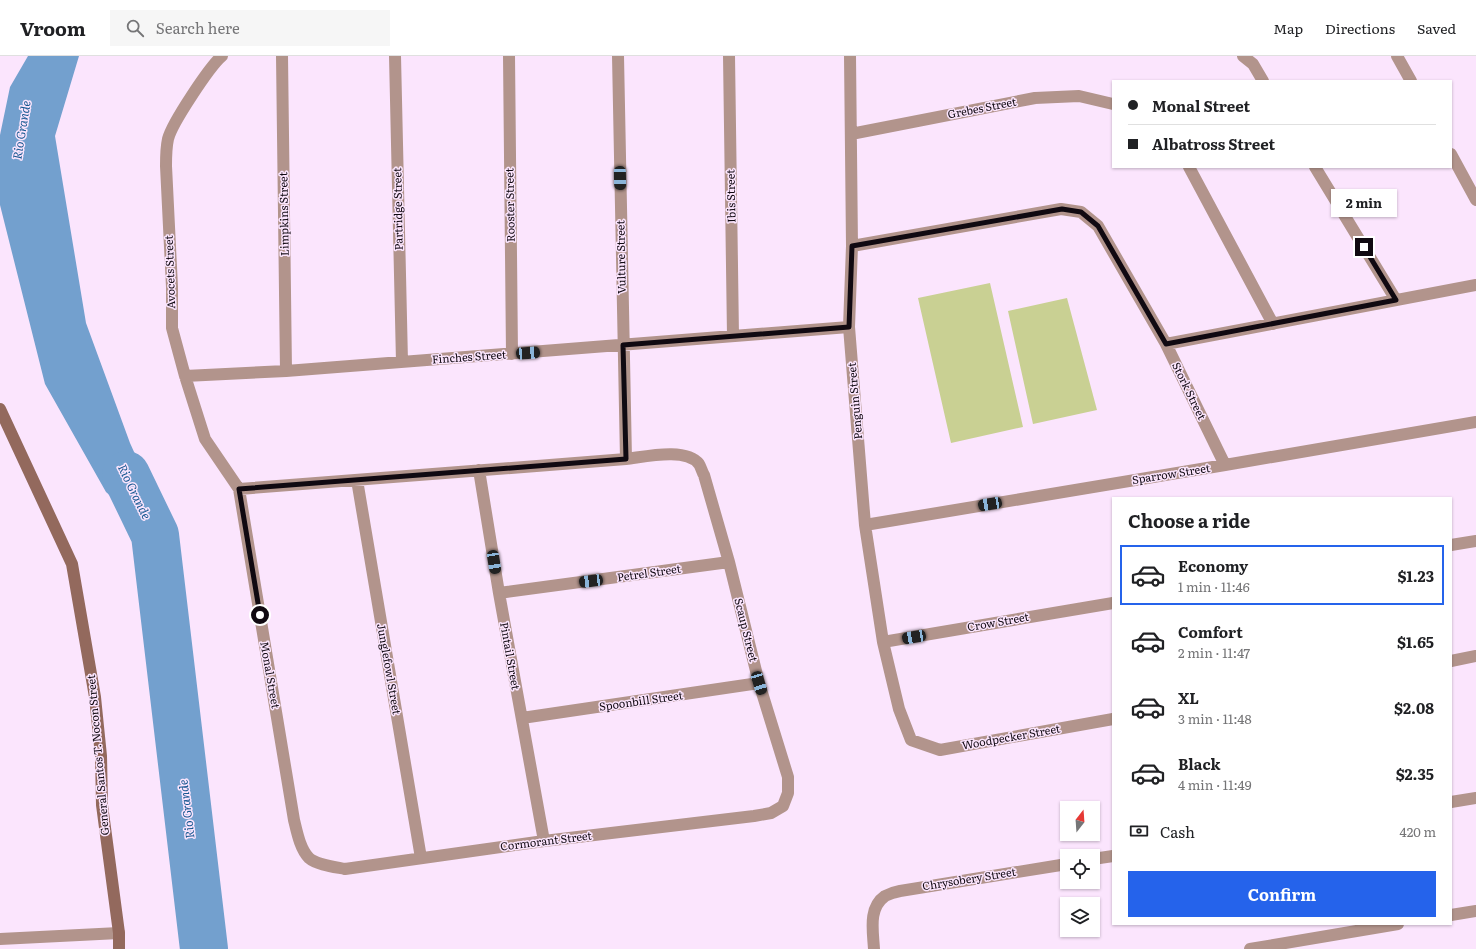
<!DOCTYPE html>
<html lang="en">
<head>
<meta charset="utf-8">
<style>
	:root { --surface:#fff; --page:#f6f6f6; --text:#202124; --muted:#757577; --line:#e0e0e0; --accent:#2563eb }
	body { margin:0; font-family:Literata,serif; background:var(--page); color:var(--text); height:100vh; display:flex; flex-direction:column; font-size:15px; white-space:nowrap }
	* { box-sizing:border-box; margin:0 }
	p { font-size:13px; color:var(--muted) }
	.icon { flex:none; width:22px; height:22px; fill:none; stroke:currentColor; stroke-width:2; stroke-linecap:round; stroke-linejoin:round }
	.map { position:relative; flex:1; overflow:hidden }
	.details { position:absolute; left:1112px; top:441px; width:340px; height:428px; display:flex; flex-direction:column; background:var(--surface); border-radius:0px; box-shadow:0 1px 3px #0004 }
	.details>* { flex:none }
	.top-card { position:absolute; left:1112px; top:24px; width:340px; height:88px; border-radius:0px; box-shadow:0 1px 3px #0004; display:grid; align-content:center; height:88px; padding:0 16px; background:var(--surface) }
	.needle { width:26px; rotate:17deg }
	.buttons { position:absolute; left:1060px; top:745px; display:grid; gap:8px }
	.buttons a { display:grid; place-items:center; width:40px; height:40px; border-radius:0px; background:var(--surface); box-shadow:0 1px 3px #0004; font-size:20px }
	.end { position:absolute; width:18px; height:18px; margin:-9px; border:5px solid #100911; background:#fff; box-shadow:0 0 0 2px #fff }
	.from { border-radius:50% }
	.bubble { position:absolute; height:28px; border-radius:0px; background:var(--surface); box-shadow:0 1px 3px #0004; font-size:13px; font-weight:700; line-height:28px; text-align:center }
	.car { position:absolute; width:12px; height:24px; margin:-12px -6px; border-radius:5px; box-shadow:0 0 3px 1px #0007; background:linear-gradient(#222 24%,#8ab4d8 0 40%,#222 0 76%,#8ab4d8 0 86%,#222 0) }
	.top-card b { display:flex; align-items:center; gap:14px; height:38px; font-size:15px }
	.top-card b+b { border-top:1px solid var(--line) }
	.top-card i { width:10px; height:10px; background:var(--text) }
	ul { padding:0; list-style:none }
	li { display:flex; align-items:center; gap:12px; height:60px; margin:0 8px 6px; padding:0 8px; border:2px solid transparent; border-radius:0px }
	li div { flex:1 }
	li b { display:block; font-size:15px }
	li em { font-style:normal; font-weight:700 }
	li.active { border-color:var(--accent) }
	li>.icon { width:36px; height:36px; stroke-width:1.5 }
	h2 { padding:0 16px; font-size:18px; line-height:48px }
	.pay { display:flex; align-items:center; gap:10px; height:44px; padding:0 16px; font-size:15px }
	.pay p { margin-inline-start:auto }
	.cta { display:flex; gap:8px; margin-top:auto; padding:8px 16px }
	.cta a { flex:1; height:46px; border-radius:0px; background:var(--accent); color:#fff; font-size:16px; font-weight:700; line-height:46px; text-align:center }
	header { display:flex; align-items:center; gap:24px; box-sizing:border-box; height:56px; padding:0 20px; background:var(--surface); border-bottom:1px solid var(--line) }
	header strong { font-size:19px }
	nav { display:flex; gap:22px; margin-inline-start:auto; font-size:14px }
	.search { width:280px; height:36px; background:var(--page); display:flex; align-items:center; gap:10px; box-sizing:border-box; padding:0 14px; border-radius:0px; color:var(--muted); font-size:15px }
	.map>svg:first-child { display:block }
	.green { fill:#c9d093 }
	.water { fill:#73a0ce }
	.lines { fill:none; stroke-linecap:round; stroke-linejoin:round }
	.river { stroke:#73a0ce; stroke-width:48 }
	.street { stroke:#b2948c; stroke-width:12 }
	.secondary { stroke:#93695d; stroke-width:12 }
	.route { stroke:#100911; stroke-width:5 }
	.labels { text-anchor:middle; stroke-width:3; stroke-linejoin:round; paint-order:stroke }
	.street-label { font-size:11px; fill:#100911; stroke:#fbe5fd }
	.water-label { font-size:12px; font-style:italic; fill:#155790; stroke:#fbe5fd }
</style>
</head>
<body>
<header>
<strong>Vroom</strong>
<div class="search"><svg class="icon" aria-label="search" viewBox="0 0 24 24"><circle cx="10" cy="10" r="6"/><path d="M15 15l6 6"/></svg>Search here</div>
<nav><a>Map</a><a>Directions</a><a>Saved</a></nav>
</header>
<div class="map">
<svg width="1476" height="893" viewBox="0 0 1476 893">
	<rect width="100%" height="100%" fill="#fbe5fd"/>
	<path class="green" d="M990,227L1023,371L951,387L918,242Z
		M1067,242L1097,354L1033,368L1008,255Z"/>
	<path class="water" d="M28,0H79L55,80L86,267L130,387L149,429L155,479L106,436L45,328L0,149V79L10,31Z"/>
	<g class="lines">
		<path class="river" d="M126,419L155,479L204,893"/>
		<path class="street" d="M222,0C210,10 172,67 168,83C166,92 166,101 166,110L172,231V272L185,320L205,383L239,433L294,764C297,776 300,793 309,802C317,809 335,811 345,813L544,785L754,760L771,757L783,750L788,737V721L759,627L729,506L704,419C702,416 701,411 699,408C686,391 644,401 626,403L239,433
			M282,0L286,315
			M395,0L402,306
			M509,0L512,298
			M618,0L626,403
			M729,0L733,280
			M850,0L852,190L849,271L865,469L883,586L899,653L911,684L940,694L1113,663
			M1243,0L1253,8L1263,25
			M1397,0L1411,25
			M851,78L1035,42L1079,40L1113,48
			M1451,98L1476,144
			M1189,111L1273,268
			M1315,111L1396,244
			M852,190L1061,153L1081,156L1098,170L1166,288L1225,409
			M1166,288L1476,229
			M185,320L286,315L849,271
			M479,414L499,537L544,785
			M357,424L421,802
			M865,469L1225,409L1476,366
			M1451,489L1476,485
			M499,537L729,506
			M883,586L1113,547
			M1451,605L1476,600
			M522,662L759,627
			M1451,746L1476,742
			M1093,803L1113,800
			M1451,859L1476,855
			M0,883L119,877
			M874,893C873,875 868,852 885,840C889,838 895,836 900,835L1067,808
			M1250,893L1398,868"/>
		<path class="secondary" d="M0,353L72,508L95,641L101,700L102,749L119,877V893"/>
	</g>
	<g class="lines">
		<path class="route" d="M260,559L239,433L626,403L623,289L849,271L852,190L1062,153L1081,156L1098,170L1166,288L1396,244L1364,191"/>
	</g>
	<g class="labels">
		<g class="street-label">
			<text transform="translate(982 52) rotate(-11)" y="4">Grebes Street</text>
			<text transform="translate(731 140) rotate(-91)" y="4">Ibis Street</text>
			<text transform="translate(510 149) rotate(-91)" y="4">Rooster Street</text>
			<text transform="translate(398 153) rotate(-91)" y="4">Partridge Street</text>
			<text transform="translate(284 158) rotate(-91)" y="4">Limpkins Street</text>
			<text transform="translate(621 201) rotate(-91)" y="4">Vulture Street</text>
			<text transform="translate(170 216) rotate(-92)" y="4">Avocets Street</text>
			<text transform="translate(469 301) rotate(-4)" y="4">Finches Street</text>
			<text transform="translate(1189 335) rotate(64)" y="4">Stork Street</text>
			<text transform="translate(855 345) rotate(-95)" y="4">Penguin Street</text>
			<text transform="translate(1171 418) rotate(-9)" y="4">Sparrow Street</text>
			<text transform="translate(649 517) rotate(-8)" y="4">Petrel Street</text>
			<text transform="translate(998 566) rotate(-10)" y="4">Crow Street</text>
			<text transform="translate(746 574) rotate(76)" y="4">Scaup Street</text>
			<text transform="translate(510 600) rotate(80)" y="4">Pintail Street</text>
			<text transform="translate(389 613) rotate(80)" y="4">Junglefowl Street</text>
			<text transform="translate(270 619) rotate(80)" y="4">Monal Street</text>
			<text transform="translate(641 645) rotate(-8)" y="4">Spoonbill Street</text>
			<text transform="translate(1011 681) rotate(-10)" y="4">Woodpecker Street</text>
			<text transform="translate(98 699) rotate(-95)" y="4">General Santos T. Nocon Street</text>
			<text transform="translate(546 785) rotate(-7)" y="4">Cormorant Street</text>
			<text transform="translate(969 823) rotate(-9)" y="4">Chrysobery Street</text>
		</g>
		<g class="water-label">
			<text transform="translate(22 74) rotate(-81)" y="4">Rio Grande</text>
			<text transform="translate(134 436) rotate(64)" y="4">Rio Grande</text>
			<text transform="translate(187 753) rotate(-97)" y="4">Rio Grande</text>
		</g>
	</g>
</svg>
<div class="buttons">
<a><svg class="needle" viewBox="-14 -14 28 28"><path d="M0-13l5 13h-10z" fill="#e53935"/><path d="M0 13l5-13h-10z" fill="#757577"/></svg></a>
<a><svg class="icon" aria-label="locate" viewBox="0 0 24 24"><circle cx="12" cy="12" r="6"/><path d="M12 2v4M12 18v4M2 12h4M18 12h4"/></svg></a>
<a><svg class="icon" aria-label="layers" viewBox="0 0 24 24"><path d="M12 4l9 5-9 5-9-5zM3 14l9 5 9-5"/></svg></a>
</div>
<i class="end from" style="left:260px;top:559px"></i>
<i class="end" style="left:1364px;top:191px"></i>
<div class="bubble" style="left:1331px;top:133px;width:66px">2 min</div>
<i class="car" style="left:620px;top:122px;rotate:179deg"></i>
<i class="car" style="left:528px;top:297px;rotate:86deg"></i>
<i class="car" style="left:990px;top:448px;rotate:261deg"></i>
<i class="car" style="left:494px;top:506px;rotate:171deg"></i>
<i class="car" style="left:591px;top:525px;rotate:263deg"></i>
<i class="car" style="left:914px;top:581px;rotate:260deg"></i>
<i class="car" style="left:759px;top:627px;rotate:163deg"></i>
<div class="top-card">
<b><i class="from"></i>Monal Street</b>
<b><i></i>Albatross Street</b>
</div>
<section class="details">
<h2>Choose a ride</h2>
<ul>
<li class="active"><svg class="icon" aria-label="car" viewBox="0 0 24 24"><path d="M5 17H2v-5l4-1 3-4h7l3 4 3 1v5h-3M9 17h6M6 11h13"/><circle cx="7" cy="17" r="2"/><circle cx="17" cy="17" r="2"/></svg><div><b>Economy</b><p>1 min · 11:46</p></div><em>$1.23</em></li>
<li><svg class="icon" aria-label="car" viewBox="0 0 24 24"><path d="M5 17H2v-5l4-1 3-4h7l3 4 3 1v5h-3M9 17h6M6 11h13"/><circle cx="7" cy="17" r="2"/><circle cx="17" cy="17" r="2"/></svg><div><b>Comfort</b><p>2 min · 11:47</p></div><em>$1.65</em></li>
<li><svg class="icon" aria-label="car" viewBox="0 0 24 24"><path d="M5 17H2v-5l4-1 3-4h7l3 4 3 1v5h-3M9 17h6M6 11h13"/><circle cx="7" cy="17" r="2"/><circle cx="17" cy="17" r="2"/></svg><div><b>XL</b><p>3 min · 11:48</p></div><em>$2.08</em></li>
<li><svg class="icon" aria-label="car" viewBox="0 0 24 24"><path d="M5 17H2v-5l4-1 3-4h7l3 4 3 1v5h-3M9 17h6M6 11h13"/><circle cx="7" cy="17" r="2"/><circle cx="17" cy="17" r="2"/></svg><div><b>Black</b><p>4 min · 11:49</p></div><em>$2.35</em></li>
</ul>
<div class="pay"><svg class="icon" aria-label="cash" viewBox="0 0 24 24"><path d="M3 7h18v10H3z"/><circle cx="12" cy="12" r="2"/></svg>Cash<p>420 m</p></div>
<div class="cta"><a>Confirm</a></div>
</section>
</div>
</body>
</html>
